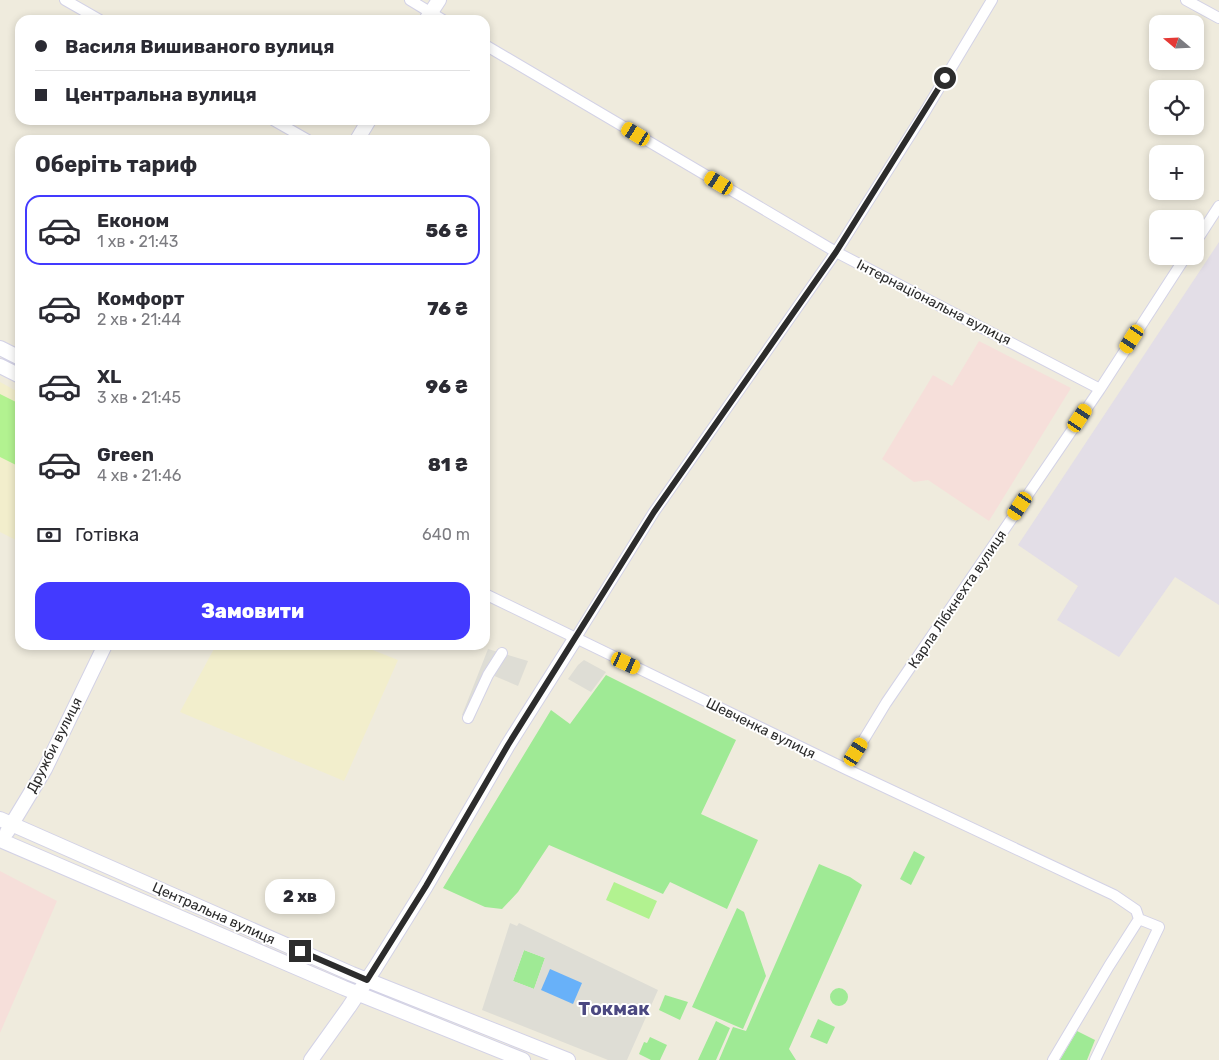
<!DOCTYPE html>
<html lang="uk">
<head>
<meta charset="utf-8">
<style>
	:root { --surface:#fff; --page:#f7f7f7; --text:#2b2b33; --muted:#7c7c81; --line:#e1e1e2; --accent:#433aff }
	body { margin:0; font-family:Rubik,sans-serif; background:var(--page); color:var(--text); height:100vh; display:flex; flex-direction:column; font-size:19px; white-space:nowrap }
	* { box-sizing:border-box; margin:0 }
	p { font-size:16px; color:var(--muted) }
	.icon { flex:none; width:28px; height:28px; fill:none; stroke:currentColor; stroke-width:2; stroke-linecap:round; stroke-linejoin:round }
	.map { position:relative; flex:1; overflow:hidden }
	.sheet { position:absolute; left:15px; top:135px; width:475px; height:515px; display:flex; flex-direction:column; background:var(--surface); border-radius:15px; box-shadow:0 2px 8px #0003 }
	.sheet>* { flex:none }
	.hud { position:absolute; left:15px; top:15px; width:475px; height:110px; border-radius:15px; box-shadow:0 2px 8px #0003; display:grid; align-content:center; height:110px; padding:0 20px; background:var(--surface) }
	.needle { width:32px; rotate:289deg }
	.buttons { position:absolute; left:1149px; top:15px; display:grid; gap:10px }
	.buttons a { display:grid; place-items:center; width:55px; height:55px; border-radius:10px; background:var(--surface); box-shadow:0 2px 8px #0003; font-size:25px }
	.end { position:absolute; width:22px; height:22px; margin:-11px; border:6px solid #2c2c2c; background:#fff; box-shadow:0 0 0 2px #fff }
	.from { border-radius:50% }
	.bubble { position:absolute; height:35px; border-radius:15px; background:var(--surface); box-shadow:0 2px 8px #0003; font-size:16px; font-weight:800; line-height:35px; text-align:center }
	.car { position:absolute; width:15px; height:30px; margin:-15px -8px; border-radius:6px; box-shadow:0 0 4px 1px #0007; background:linear-gradient(#f5c518 24%,#345 0 40%,#f5c518 0 76%,#345 0 86%,#f5c518 0) }
	.hud b { display:flex; align-items:center; gap:18px; height:48px; font-size:19px }
	.hud b+b { border-top:1px solid var(--line) }
	.hud i { width:12px; height:12px; background:var(--text) }
	ul { padding:0; list-style:none }
	li { display:flex; align-items:center; gap:15px; height:70px; margin:0 10px 8px; padding:0 10px; border:2px solid transparent; border-radius:15px }
	li div { flex:1 }
	li b { display:block; font-size:19px }
	li em { font-style:normal; font-weight:800 }
	li.active { border-color:var(--accent) }
	li>.icon { width:45px; height:45px; stroke-width:1.5 }
	h2 { padding:0 20px; font-size:22px; line-height:60px }
	.pay { display:flex; align-items:center; gap:12px; height:55px; padding:0 20px; font-size:19px }
	.pay p { margin-inline-start:auto }
	.button { display:flex; gap:10px; margin-top:auto; padding:10px 20px }
	.button a { flex:1; height:58px; border-radius:15px; background:var(--accent); color:#fff; font-size:20px; font-weight:800; line-height:58px; text-align:center }
	.map>svg:first-child { display:block }
	.industrial { fill:#e3dee7 }
	.education { fill:#f2eecc }
	.medical { fill:#f6dfda }
	.green { fill:#9fea95 }
	.pitch { fill:#b2f290 }
	.plaza { fill:#deddd5; fill-rule:evenodd }
	.water { fill:#68b1f9 }
	.lines { fill:none; stroke-linecap:round; stroke-linejoin:round }
	.street-casing { stroke:#d3d2e6; stroke-width:12 }
	.secondary-casing { stroke:#d3d2e6; stroke-width:16 }
	.street { stroke:#fff; stroke-width:10 }
	.secondary { stroke:#fff; stroke-width:14 }
	.route { stroke:#2c2c2c; stroke-width:6 }
	.labels { text-anchor:middle; stroke-width:4; stroke-linejoin:round; paint-order:stroke }
	.street-label { font-size:14px; fill:#2c2c2c; stroke:#fff }
	.district-label { font-size:19px; font-weight:bold; fill:#4b4881; stroke:#fff }
</style>
</head>
<body>
<div class="map">
<svg width="1219" height="1060" viewBox="0 0 1219 1060">
	<rect width="100%" height="100%" fill="#efebdd"/>
	<path class="industrial" d="M1219,242V605L1175,577L1119,657L1057,620L1078,586L1018,545Z"/>
	<path class="education" d="M0,382L20,393V542L0,532Z
		M216,645H360L398,660L344,781L180,712Z"/>
	<path class="medical" d="M979,341L1071,388L989,521L928,480L914,482L882,459L933,375L952,386Z
		M0,871L57,901L0,1033Z"/>
	<path class="green" d="M606,675L736,740L701,814L758,840L727,909L670,882L663,894L549,845L518,892L502,909L485,907L443,888L551,710L570,724Z
		M914,851L925,857L911,885L900,879Z
		M819,864L850,877L862,885L789,1049L796,1060H719L733,1027L746,1031Z
		M737,908L744,912L766,976L743,1029L692,1007Z
		M524,950L545,958L534,989L513,981Z
		M830 997a9 9 0 1 1 18 0a9 9 0 1 1-18 0Z
		M665,995L688,1002L680,1020L659,1010Z
		M818,1019L835,1027L827,1044L810,1037Z
		M716,1021L730,1028L716,1060H698Z
		M1077,1031L1095,1040L1087,1060H1060Z
		M650,1037L667,1045L660,1060H651L639,1054L644,1042L647,1043Z"/>
	<path class="pitch" d="M0,394L20,404V467L0,457Z
		M614,882L657,901L649,919L606,900Z"/>
	<path class="plaza" d="M488,649L528,661L518,686L492,675L473,721L462,715Z
		M584,660L606,672L591,692L568,679L578,665Z
		M510,923L517,926L519,923L658,990L627,1060H608L482,1010ZM524,950L545,958L534,989L513,981Z"/>
	<path class="water" d="M550,969L582,983L573,1004L541,990Z"/>
	<g class="lines">
		<defs>
			<path id="street" d="M65,0L100,20
				M410,0L443,20
				M1186,0L1219,18
				M485,45L836,252L1100,389
				M273,120L308,140
				M1195,243L1219,206
				M485,594L846,769L1114,895L1136,910L1139,919
				M575,639L654,512L836,252L926,110L992,0
				M468,718L488,675L502,653
				M846,769L886,703L1100,389L1186,256
				M1053,1060L1109,966L1139,919L1159,927L1095,1060"/>
			<path id="secondary" d="M426,20L439,0
				M357,140L369,120
				M0,348L20,358
				M0,366L20,376
				M0,819L352,974L568,1060
				M7,832L45,769L105,645
				M0,840L344,988L523,1060
				M311,1060L349,1007L375,968L426,886L508,745L575,639"/>
		</defs>
		<use href="#street" class="street-casing"/>
		<use href="#secondary" class="secondary-casing"/>
		<use href="#street" class="street"/>
		<use href="#secondary" class="secondary"/>
	</g>
	<g class="lines">
		<path class="route" d="M300,951L367,980L426,886L508,745L654,512L836,252L945,78"/>
	</g>
	<g class="labels">
		<g class="street-label">
			<text transform="translate(934 302) rotate(27)" y="5">Інтернаціональна вулиця</text>
			<text transform="translate(957 599) rotate(-56)" y="5">Карла Лібкнехта вулиця</text>
			<text transform="translate(761 728) rotate(26)" y="5">Шевченка вулиця</text>
			<text transform="translate(54 745) rotate(-63)" y="5">Дружби вулиця</text>
			<text transform="translate(214 913) rotate(24)" y="5">Центральна вулиця</text>
		</g>
		<g class="district-label">
			<text x="614" y="1015">Токмак</text>
		</g>
	</g>
</svg>
<div class="buttons">
<a><svg class="needle" viewBox="-14 -14 28 28"><path d="M0-13l5 13h-10z" fill="#e53935"/><path d="M0 13l5-13h-10z" fill="#7c7c81"/></svg></a>
<a><svg class="icon" aria-label="locate" viewBox="0 0 24 24"><circle cx="12" cy="12" r="6"/><path d="M12 2v4M12 18v4M2 12h4M18 12h4"/></svg></a>
<a>+</a>
<a>−</a>
</div>
<i class="end from" style="left:945px;top:78px"></i>
<i class="end" style="left:300px;top:951px"></i>
<div class="bubble" style="left:265px;top:879px;width:70px">2 хв</div>
<i class="car" style="left:636px;top:134px;rotate:301deg"></i>
<i class="car" style="left:719px;top:183px;rotate:301deg"></i>
<i class="car" style="left:1132px;top:339px;rotate:213deg"></i>
<i class="car" style="left:1080px;top:418px;rotate:34deg"></i>
<i class="car" style="left:1020px;top:506px;rotate:214deg"></i>
<i class="car" style="left:626px;top:663px;rotate:115deg"></i>
<i class="car" style="left:856px;top:752px;rotate:32deg"></i>
<div class="hud">
<b><i class="from"></i>Василя Вишиваного вулиця</b>
<b><i></i>Центральна вулиця</b>
</div>
<section class="sheet">
<h2>Оберіть тариф</h2>
<ul>
<li class="active"><svg class="icon" aria-label="car" viewBox="0 0 24 24"><path d="M5 17H2v-5l4-1 3-4h7l3 4 3 1v5h-3M9 17h6M6 11h13"/><circle cx="7" cy="17" r="2"/><circle cx="17" cy="17" r="2"/></svg><div><b>Економ</b><p>1 хв · 21:43</p></div><em>56 ₴</em></li>
<li><svg class="icon" aria-label="car" viewBox="0 0 24 24"><path d="M5 17H2v-5l4-1 3-4h7l3 4 3 1v5h-3M9 17h6M6 11h13"/><circle cx="7" cy="17" r="2"/><circle cx="17" cy="17" r="2"/></svg><div><b>Комфорт</b><p>2 хв · 21:44</p></div><em>76 ₴</em></li>
<li><svg class="icon" aria-label="car" viewBox="0 0 24 24"><path d="M5 17H2v-5l4-1 3-4h7l3 4 3 1v5h-3M9 17h6M6 11h13"/><circle cx="7" cy="17" r="2"/><circle cx="17" cy="17" r="2"/></svg><div><b>XL</b><p>3 хв · 21:45</p></div><em>96 ₴</em></li>
<li><svg class="icon" aria-label="car" viewBox="0 0 24 24"><path d="M5 17H2v-5l4-1 3-4h7l3 4 3 1v5h-3M9 17h6M6 11h13"/><circle cx="7" cy="17" r="2"/><circle cx="17" cy="17" r="2"/></svg><div><b>Green</b><p>4 хв · 21:46</p></div><em>81 ₴</em></li>
</ul>
<div class="pay"><svg class="icon" aria-label="cash" viewBox="0 0 24 24"><path d="M3 7h18v10H3z"/><circle cx="12" cy="12" r="2"/></svg>Готівка<p>640 m</p></div>
<div class="button"><a>Замовити</a></div>
</section>
</div>
</body>
</html>
